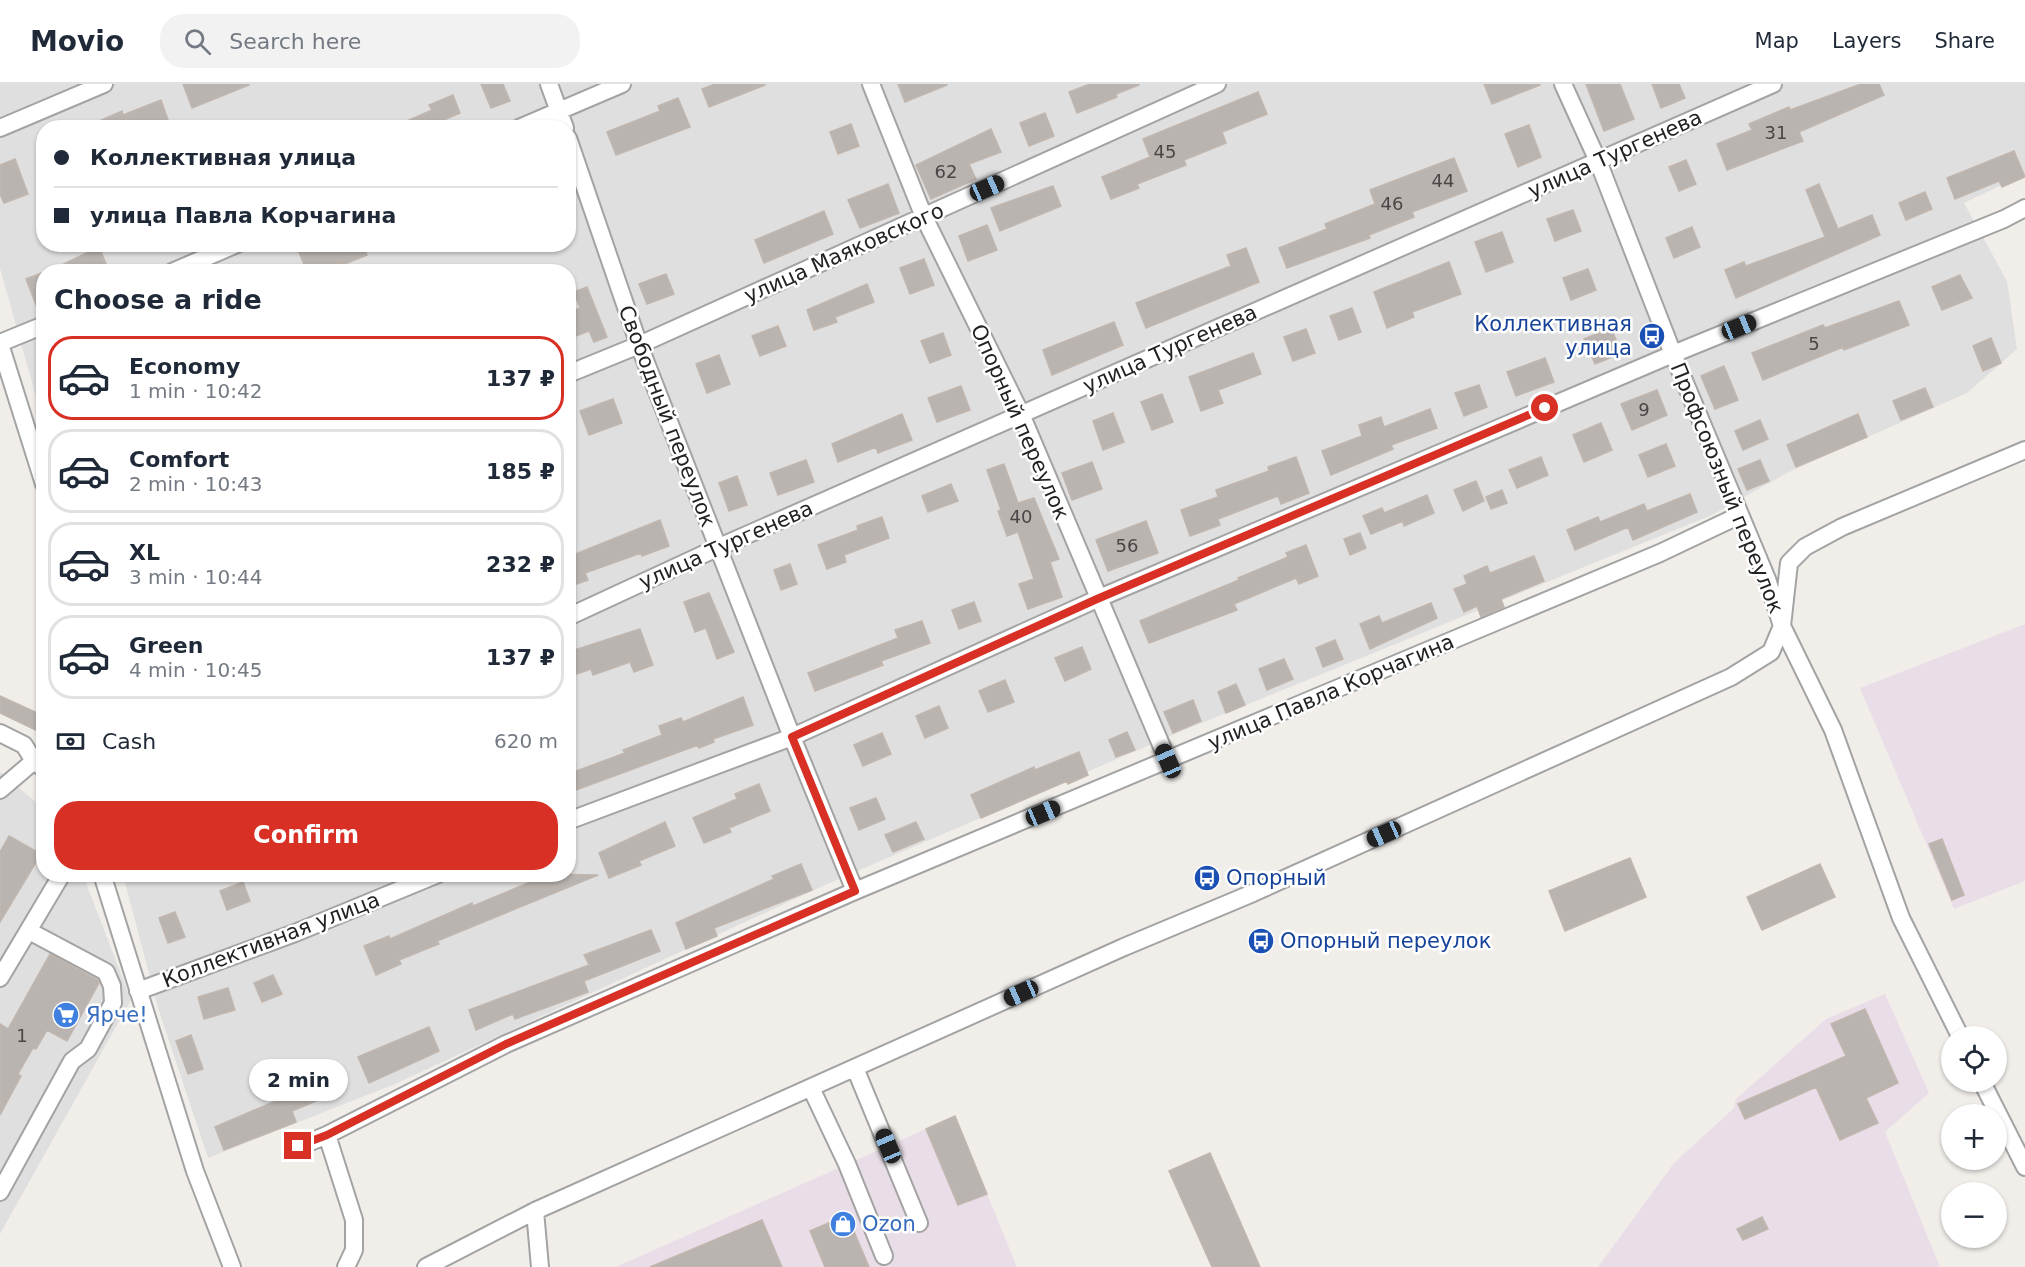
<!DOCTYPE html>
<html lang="en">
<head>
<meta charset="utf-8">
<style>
	:root { --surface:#fff; --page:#f2f2f3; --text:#1f2937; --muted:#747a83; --line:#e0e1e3; --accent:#d93025 }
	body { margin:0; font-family:"DejaVu Sans",sans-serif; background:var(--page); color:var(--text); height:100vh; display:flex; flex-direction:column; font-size:22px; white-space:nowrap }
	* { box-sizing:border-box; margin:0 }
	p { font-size:20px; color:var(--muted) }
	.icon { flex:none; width:33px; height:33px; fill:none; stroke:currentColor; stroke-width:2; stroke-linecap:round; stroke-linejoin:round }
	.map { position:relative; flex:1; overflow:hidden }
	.panel { position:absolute; left:36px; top:180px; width:540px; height:618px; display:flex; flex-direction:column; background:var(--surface); border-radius:24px; box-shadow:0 2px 4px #0004 }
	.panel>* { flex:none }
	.banner { position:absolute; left:36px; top:36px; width:540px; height:132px; border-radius:24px; box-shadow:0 2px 4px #0004; display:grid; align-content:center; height:132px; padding:0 18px; background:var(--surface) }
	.buttons { position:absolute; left:1941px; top:942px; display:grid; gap:12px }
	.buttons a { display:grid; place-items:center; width:66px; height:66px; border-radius:50%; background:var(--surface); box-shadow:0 2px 4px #0004; font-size:30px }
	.end { position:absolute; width:27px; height:27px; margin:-14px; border:8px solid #d93025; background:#fff; box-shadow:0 0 0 3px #fff }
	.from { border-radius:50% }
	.bubble { position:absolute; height:42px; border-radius:21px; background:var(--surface); box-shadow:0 2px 4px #0004; font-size:20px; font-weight:800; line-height:42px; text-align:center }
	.car { position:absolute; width:18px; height:36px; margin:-18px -9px; border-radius:8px; box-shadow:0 0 4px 2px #0007; background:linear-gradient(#222 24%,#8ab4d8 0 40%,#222 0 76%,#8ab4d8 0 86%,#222 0) }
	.banner b { display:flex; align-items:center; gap:21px; height:57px; font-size:22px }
	.banner b+b { border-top:2px solid var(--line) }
	.banner i { width:15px; height:15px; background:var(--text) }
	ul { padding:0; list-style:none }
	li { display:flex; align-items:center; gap:18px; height:84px; margin:0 12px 9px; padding:0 6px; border:3px solid var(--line); border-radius:24px }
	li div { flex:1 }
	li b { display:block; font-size:22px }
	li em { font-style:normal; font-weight:800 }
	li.active { border-color:var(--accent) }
	li>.icon { width:54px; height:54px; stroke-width:1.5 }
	h2 { padding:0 18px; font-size:27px; line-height:72px }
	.pay { display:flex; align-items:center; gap:15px; height:66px; padding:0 18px; font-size:22px }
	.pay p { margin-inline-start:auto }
	.button { display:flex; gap:12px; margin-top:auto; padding:12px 18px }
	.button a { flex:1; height:69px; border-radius:24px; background:var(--accent); color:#fff; font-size:24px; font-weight:800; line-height:69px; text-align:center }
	header { display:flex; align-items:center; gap:36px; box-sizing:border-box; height:84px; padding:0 30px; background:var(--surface); border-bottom:2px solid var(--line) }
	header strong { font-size:28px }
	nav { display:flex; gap:33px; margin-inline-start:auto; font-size:21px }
	.search { width:420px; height:54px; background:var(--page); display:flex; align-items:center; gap:15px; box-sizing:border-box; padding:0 21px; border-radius:24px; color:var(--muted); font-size:22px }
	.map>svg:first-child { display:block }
	.residential { fill:#e0dfdf; fill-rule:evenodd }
	.industrial { fill:#e9dde7 }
	.building { fill:#bab4b0; stroke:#c1b6ae; stroke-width:1.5 }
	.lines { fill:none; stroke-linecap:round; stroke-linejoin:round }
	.minor-casing { stroke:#a3a3a3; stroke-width:20 }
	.minor { stroke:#fff; stroke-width:16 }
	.route { stroke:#d93025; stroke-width:8 }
	.labels { text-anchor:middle; stroke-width:5; stroke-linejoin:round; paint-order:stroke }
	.number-label { font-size:18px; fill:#484646 }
	.street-label { font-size:21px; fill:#222; stroke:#fff }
	.transit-label { font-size:21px; fill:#164399; stroke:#fff; text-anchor:start }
	.shop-label { font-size:21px; fill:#366cbe; stroke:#fff; text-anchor:start }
</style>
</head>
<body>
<header>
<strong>Movio</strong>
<div class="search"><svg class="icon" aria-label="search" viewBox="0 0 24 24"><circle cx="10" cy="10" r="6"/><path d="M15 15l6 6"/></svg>Search here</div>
<nav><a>Map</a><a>Layers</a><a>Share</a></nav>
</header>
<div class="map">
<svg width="2025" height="1183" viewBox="0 0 2025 1183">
	<rect width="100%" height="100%" fill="#f1eeea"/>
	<path class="residential" d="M0,0H2025V90L1964,119L2007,197L2017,265L1967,309L1789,388L1712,431L1182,647L825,801L395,1000L208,1074L158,924L123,791L568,790V188H44L43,338L0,184ZM44,44H568V160H44Z
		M0,688L43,724L44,790L83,791L131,916L0,1150Z"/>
	<path class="industrial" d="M2025,540V797L1954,825L1860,604Z
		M1885,910L1929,1009L1885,1048L1940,1183H1598L1674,1079L1734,1024L1736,1015L1826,935Z
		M955,1032L1017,1183H616Z"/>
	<path class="building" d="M183,0H249V1L192,24Z
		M481,0H503L510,17L491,24Z
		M715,0H765V1L709,23L702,5Z
		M898,0H947V1L905,18Z
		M1090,0H1139V1L1116,10L1117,13L1077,29L1069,8Z
		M1484,0H1540V1L1492,20Z
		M1586,0H1620L1634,35L1604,47Z
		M1652,0H1679L1685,14L1661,24Z
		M1861,0H1879L1884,11L1799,48L1803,57L1727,86L1717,60L1752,46L1749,40L1789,23L1790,26Z
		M1258,8L1267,30L1222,48L1226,59L1184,76L1186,81L1137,100L1139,104L1111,115L1102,93L1150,73L1143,55Z
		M453,11L460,29L425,44H391L432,26L429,21Z
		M678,14L690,43L616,71L607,48L660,27L658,22Z
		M161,16L171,44H83L122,27L123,31Z
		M1045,29L1054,52L1029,62L1020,39Z
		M851,40L859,62L838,70L830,48Z
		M1529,41L1541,73L1518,83L1505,50Z
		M991,45L1001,68L969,80L976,95L931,115L916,81Z
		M2014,67L2025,93L2002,103L1999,97L1955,115L1947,94Z
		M1454,74L1467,107L1412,128L1414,133L1369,151L1370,154L1287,184L1279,164L1327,145L1325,140L1375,120L1370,106Z
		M15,75L28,110L4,119L0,110V81Z
		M1686,76L1696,100L1679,107L1669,83Z
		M888,100L899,129L860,144L848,116Z
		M1819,100L1838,145L1872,131L1880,151L1736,214L1725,186L1744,178L1746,182L1825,153L1806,106Z
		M1053,102L1061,122L1000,147L991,124Z
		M1925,108L1932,125L1906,136L1899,119Z
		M1573,126L1581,147L1555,157L1547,135Z
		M824,127L833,150L764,179L755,156Z
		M987,141L997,166L968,177L959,152Z
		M1692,143L1700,163L1674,174L1666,154Z
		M1502,148L1513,178L1486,188L1475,158Z
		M318,160H363L367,171L342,181L341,178L317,188H307L299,168Z
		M99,163L107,182L93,188H47Z
		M1246,164L1259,198L1146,244L1136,219L1231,182L1227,171Z
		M924,175L934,201L910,210L900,184Z
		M1449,178L1461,210L1412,228L1414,233L1387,244L1374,208Z
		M1588,185L1596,206L1571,216L1563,194Z
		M44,188V231H40L26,195Z
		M666,190L674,210L647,220L639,200Z
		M1960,191L1972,214L1942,226L1932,203Z
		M867,200L874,218L835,233L837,238L814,246L807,226Z
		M587,203L607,253L594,258L589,247L568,255V229L580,224L574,208Z
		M1899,217L1909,241L1844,266L1843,263L1763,296L1752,269L1823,241L1825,244Z
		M1352,224L1361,248L1339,256L1330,232Z
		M1114,238L1123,261L1052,291L1043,266Z
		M778,242L786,262L760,272L752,252Z
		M1611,244L1622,269L1595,280L1584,255Z
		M1306,245L1315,269L1293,277L1284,253Z
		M943,249L951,271L930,279L921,257Z
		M1991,254L2001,279L1983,287L1973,262Z
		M1253,269L1261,290L1218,306L1223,319L1201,327L1189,293Z
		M719,271L730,300L707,309L696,280Z
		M1545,274L1554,298L1516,312L1507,288Z
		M1724,282L1738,316L1715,325L1701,292Z
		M1479,301L1487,323L1464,332L1455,309Z
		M961,302L970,326L937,338L928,314Z
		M1925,304L1933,323L1901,336L1893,317Z
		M1657,306L1667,331L1632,346L1621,320Z
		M1162,310L1173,338L1152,346L1141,318Z
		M613,315L622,339L589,351L580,327Z
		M1430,325L1437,344L1391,361L1393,365L1331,391L1322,367L1362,352L1359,341L1381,333L1384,343Z
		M1113,329L1124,358L1103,366L1093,337Z
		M902,330L912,356L878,369L876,363L838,378L832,360Z
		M1858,330L1867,353L1796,383L1787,361Z
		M1760,336L1768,355L1743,366L1735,347Z
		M1601,339L1612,366L1584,378L1573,351Z
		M1666,360L1675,382L1648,393L1639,371Z
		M1296,373L1309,409L1281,420L1278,412L1218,435L1220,441L1190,452L1181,426L1218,413L1216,406L1269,387L1268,383Z
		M1541,373L1548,391L1517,404L1509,386Z
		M806,376L814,398L778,411L770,389Z
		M1760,376L1769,397L1747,406L1738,385Z
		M1092,378L1102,405L1072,416L1062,389Z
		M1004,380L1018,419L1034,414L1059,475L1050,478L1062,513L1028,525L1019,500L1034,495L1018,448L1007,452L998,427L1001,426L987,386Z
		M737,392L747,421L729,427L719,399Z
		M1476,397L1484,417L1463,427L1454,406Z
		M951,400L958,417L928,428L922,412Z
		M1502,406L1507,419L1491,425L1486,413Z
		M1690,410L1697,428L1633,456L1628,443L1575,466L1567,446L1598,433L1600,438L1644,420L1647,427Z
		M1427,411L1434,429L1404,442L1403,437L1371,450L1363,432L1382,424L1384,429Z
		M882,433L889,454L844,471L846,478L827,485L818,461L858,446L857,442Z
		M660,436L669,462L642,472L641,469L585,489L588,496L568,503V473Z
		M1146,437L1158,469L1108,487L1096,456Z
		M1360,449L1366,464L1350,471L1344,455Z
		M1306,461L1318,492L1299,500L1296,494L1234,520L1237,526L1149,559L1140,537L1239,496L1238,494L1288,473L1286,469Z
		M1534,472L1544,497L1501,515L1504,523L1481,533L1477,522L1464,528L1454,505L1467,500L1464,492L1487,482L1490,489Z
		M790,480L797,500L781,506L774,486Z
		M709,509L734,568L717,575L706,544L695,548L684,518Z
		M974,518L981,537L959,545L952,526Z
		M1431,519L1437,534L1370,565L1360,540L1379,532L1382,539Z
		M922,537L930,559L881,577L883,581L815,607L808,589L898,554L895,546Z
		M640,545L653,581L634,588L630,578L593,591L591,585L568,593V568Z
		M1335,556L1343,575L1323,583L1316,564Z
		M1082,563L1091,585L1065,597L1055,574Z
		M1284,575L1293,595L1267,606L1259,585Z
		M1005,596L1014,618L988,628L979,607Z
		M1236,600L1245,621L1226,629L1218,608Z
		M0,612L44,632V650L0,629Z
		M743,613L753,641L713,655L714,658L699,664L698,661L568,709V690L625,669L623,666L662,651L659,642L681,634L683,638Z
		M1193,616L1201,637L1173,649L1164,628Z
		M939,622L948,644L925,654L916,632Z
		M1127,648L1135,666L1116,673L1109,656Z
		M882,649L891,670L863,682L854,661Z
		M1079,668L1088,691L1068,700L1067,697L981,734L971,711L1034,683L1035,686Z
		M759,700L770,727L729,744L731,748L704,759L693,734L737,715L735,710Z
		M876,714L885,735L859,746L850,724Z
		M665,738L675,762L639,777L641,781L609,794L599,769Z
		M916,738L924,755L893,768L885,751Z
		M9,752L41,770L0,838V768Z
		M1942,755L1964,811L1952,816L1929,760Z
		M1630,774L1646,813L1565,847L1549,807Z
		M801,780L812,806L714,844L717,852L686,865L676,839L774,795L772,792Z
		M1820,780L1835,813L1762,846L1747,813Z
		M538,790L598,791L437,857L439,860L399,876L401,880L376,891L364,862L389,852L390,855L472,819L473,822L540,794Z
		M243,798L250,817L227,826L220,807Z
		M175,828L185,853L168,859L159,834Z
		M651,846L660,867L584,897L588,908L515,935L513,930L476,946L469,926L589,881L584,871Z
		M50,870L98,896L99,899L67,957L47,946L36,965L33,964L18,990L21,992L0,1031V940L8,945Z
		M273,891L282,910L262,918L254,899Z
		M228,904L235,926L204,935L198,913Z
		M1865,925L1898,999L1866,1014L1878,1039L1840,1056L1816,1003L1745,1035L1738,1020L1846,972L1831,940Z
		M429,943L439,967L369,999L358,973Z
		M191,951L203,985L188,990L176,957Z
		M327,989L335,1009L292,1027L296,1038L224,1066L215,1043L299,1007L297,1001Z
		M955,1032L987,1110L958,1121L926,1045Z
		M1210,1069L1260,1183H1212L1169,1087Z
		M847,1131L869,1183H825L810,1147Z
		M1762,1133L1768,1145L1743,1156L1737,1145Z
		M762,1136L782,1183H650Z"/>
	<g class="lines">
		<defs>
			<path id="minor" d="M549,0L565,44
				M871,0L924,133L1021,330L1168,677
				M1563,0L1598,77L1673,270L1767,495L1782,542L1833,646L1901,834L1960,952
				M0,44L104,0
				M519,44L622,0
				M568,54L639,261L792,653L855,807
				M172,188L237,160
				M0,259L44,241
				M0,260L44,400
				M568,290L639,261L1217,0
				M568,533L717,464L1773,0
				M0,649L24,661L34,677
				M0,706L34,677L44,685
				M568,737L792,653L1097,515L1673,270L2004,135L2025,124
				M102,790L195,1087L232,1183
				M0,894L62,790
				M138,907L295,849L438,790
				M855,984L919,1139
				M1982,998L2025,1083
				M811,1004L847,1080L884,1172
				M327,1051L354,1136V1166L346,1183
				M298,1063L327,1051L506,960L855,807L1660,469L1740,431
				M0,1108L72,977L88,965L113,919L112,902L106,888L29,847
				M535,1127L540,1183
				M426,1183L535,1127L1124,863L1253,809L1731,593L1771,568L1782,542L1789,479L1805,463L1842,443L2025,366"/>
		</defs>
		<use href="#minor" class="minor-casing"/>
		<use href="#minor" class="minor"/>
	</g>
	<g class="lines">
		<path class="route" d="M298,1062L327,1051L506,960L855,807L792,653L1097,515L1545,324"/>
	</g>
	<defs>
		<symbol id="bus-disc" viewBox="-11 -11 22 22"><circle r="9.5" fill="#1a4fb4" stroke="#fff"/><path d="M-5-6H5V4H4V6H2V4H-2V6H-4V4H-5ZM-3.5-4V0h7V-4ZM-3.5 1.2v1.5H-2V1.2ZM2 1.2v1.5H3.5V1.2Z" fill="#fff"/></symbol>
		<symbol id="supermarket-disc" viewBox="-11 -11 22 22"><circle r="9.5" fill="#3f7fe0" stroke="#fff"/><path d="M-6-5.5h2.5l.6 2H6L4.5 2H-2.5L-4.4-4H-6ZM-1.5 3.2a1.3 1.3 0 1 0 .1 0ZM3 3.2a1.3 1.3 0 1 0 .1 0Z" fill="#fff"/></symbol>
		<symbol id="shop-disc" viewBox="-11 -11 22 22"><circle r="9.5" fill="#3f7fe0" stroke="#fff"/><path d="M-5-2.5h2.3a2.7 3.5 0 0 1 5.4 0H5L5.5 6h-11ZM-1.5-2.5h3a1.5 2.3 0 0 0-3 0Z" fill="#fff"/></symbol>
	</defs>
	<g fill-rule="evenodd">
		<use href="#bus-disc" x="1637" y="237" width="30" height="30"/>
		<use href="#bus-disc" x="1192" y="779" width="30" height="30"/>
		<use href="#bus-disc" x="1246" y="842" width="30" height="30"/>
		<use href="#supermarket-disc" x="51" y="916" width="30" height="30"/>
		<use href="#shop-disc" x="828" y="1125" width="30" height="30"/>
	</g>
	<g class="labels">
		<g class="number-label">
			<text x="1776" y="55">31</text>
			<text x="1165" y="74">45</text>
			<text x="946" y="94">62</text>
			<text x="1443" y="103">44</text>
			<text x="1392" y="126">46</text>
			<text x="1814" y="266">5</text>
			<text x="1644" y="332">9</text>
			<text x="1021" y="439">40</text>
			<text x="1127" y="468">56</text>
			<text x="22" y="958">1</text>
		</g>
		<g class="street-label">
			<text transform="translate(1615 70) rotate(-24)" y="7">улица Тургенева</text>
			<text transform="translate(844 169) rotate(-24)" y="7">улица Маяковского</text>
			<text transform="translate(1170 265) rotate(-24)" y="7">улица Тургенева</text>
			<text transform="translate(667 332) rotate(69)" y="7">Свободный переулок</text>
			<text transform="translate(1020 338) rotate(66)" y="7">Опорный переулок</text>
			<text transform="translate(1727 404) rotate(68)" y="7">Профсоюзный переулок</text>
			<text transform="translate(726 461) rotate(-24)" y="7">улица Тургенева</text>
			<text transform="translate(1331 608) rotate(-23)" y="7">улица Павла Корчагина</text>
			<text transform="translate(271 856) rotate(-21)" y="7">Коллективная улица</text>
		</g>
		<g class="transit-label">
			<text x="1632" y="247" text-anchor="end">Коллективная<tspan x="1632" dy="24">улица</tspan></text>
			<text x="1226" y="801">Опорный</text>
			<text x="1280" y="864">Опорный переулок</text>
		</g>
		<g class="shop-label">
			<text x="86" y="938">Ярче!</text>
			<text x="862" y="1147">Ozon</text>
		</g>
	</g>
</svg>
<div class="buttons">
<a><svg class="icon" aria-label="locate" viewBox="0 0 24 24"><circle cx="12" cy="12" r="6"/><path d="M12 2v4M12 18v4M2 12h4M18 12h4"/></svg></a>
<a>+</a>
<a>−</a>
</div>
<i class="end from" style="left:1545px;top:324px"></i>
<i class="end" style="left:298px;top:1062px"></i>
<div class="bubble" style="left:249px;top:975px;width:99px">2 min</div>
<i class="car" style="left:987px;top:104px;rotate:66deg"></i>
<i class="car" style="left:1739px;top:243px;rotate:68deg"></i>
<i class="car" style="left:1168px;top:677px;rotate:336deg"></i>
<i class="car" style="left:1043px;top:729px;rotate:67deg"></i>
<i class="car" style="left:1384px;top:750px;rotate:246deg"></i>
<i class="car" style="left:1021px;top:909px;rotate:246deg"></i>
<i class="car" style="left:888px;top:1062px;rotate:337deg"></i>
<div class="banner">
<b><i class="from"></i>Коллективная улица</b>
<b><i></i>улица Павла Корчагина</b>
</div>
<section class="panel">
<h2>Choose a ride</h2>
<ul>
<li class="active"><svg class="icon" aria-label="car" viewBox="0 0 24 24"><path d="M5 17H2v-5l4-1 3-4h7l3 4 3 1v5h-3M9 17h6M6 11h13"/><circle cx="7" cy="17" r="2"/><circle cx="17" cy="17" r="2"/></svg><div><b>Economy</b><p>1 min · 10:42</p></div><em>137 ₽</em></li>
<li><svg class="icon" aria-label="car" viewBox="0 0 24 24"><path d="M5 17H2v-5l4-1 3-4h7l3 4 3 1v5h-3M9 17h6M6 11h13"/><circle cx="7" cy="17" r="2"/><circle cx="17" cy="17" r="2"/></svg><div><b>Comfort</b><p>2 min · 10:43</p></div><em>185 ₽</em></li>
<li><svg class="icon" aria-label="car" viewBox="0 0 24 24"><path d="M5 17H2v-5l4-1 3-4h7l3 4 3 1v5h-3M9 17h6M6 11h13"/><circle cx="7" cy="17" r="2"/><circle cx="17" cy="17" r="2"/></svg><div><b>XL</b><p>3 min · 10:44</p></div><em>232 ₽</em></li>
<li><svg class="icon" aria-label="car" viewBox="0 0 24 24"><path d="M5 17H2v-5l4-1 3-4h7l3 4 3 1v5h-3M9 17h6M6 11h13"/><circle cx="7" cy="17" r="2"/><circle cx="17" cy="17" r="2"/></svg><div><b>Green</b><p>4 min · 10:45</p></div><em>137 ₽</em></li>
</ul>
<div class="pay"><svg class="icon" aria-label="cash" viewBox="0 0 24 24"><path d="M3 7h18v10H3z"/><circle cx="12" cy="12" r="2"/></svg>Cash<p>620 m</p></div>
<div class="button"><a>Confirm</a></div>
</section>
</div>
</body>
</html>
